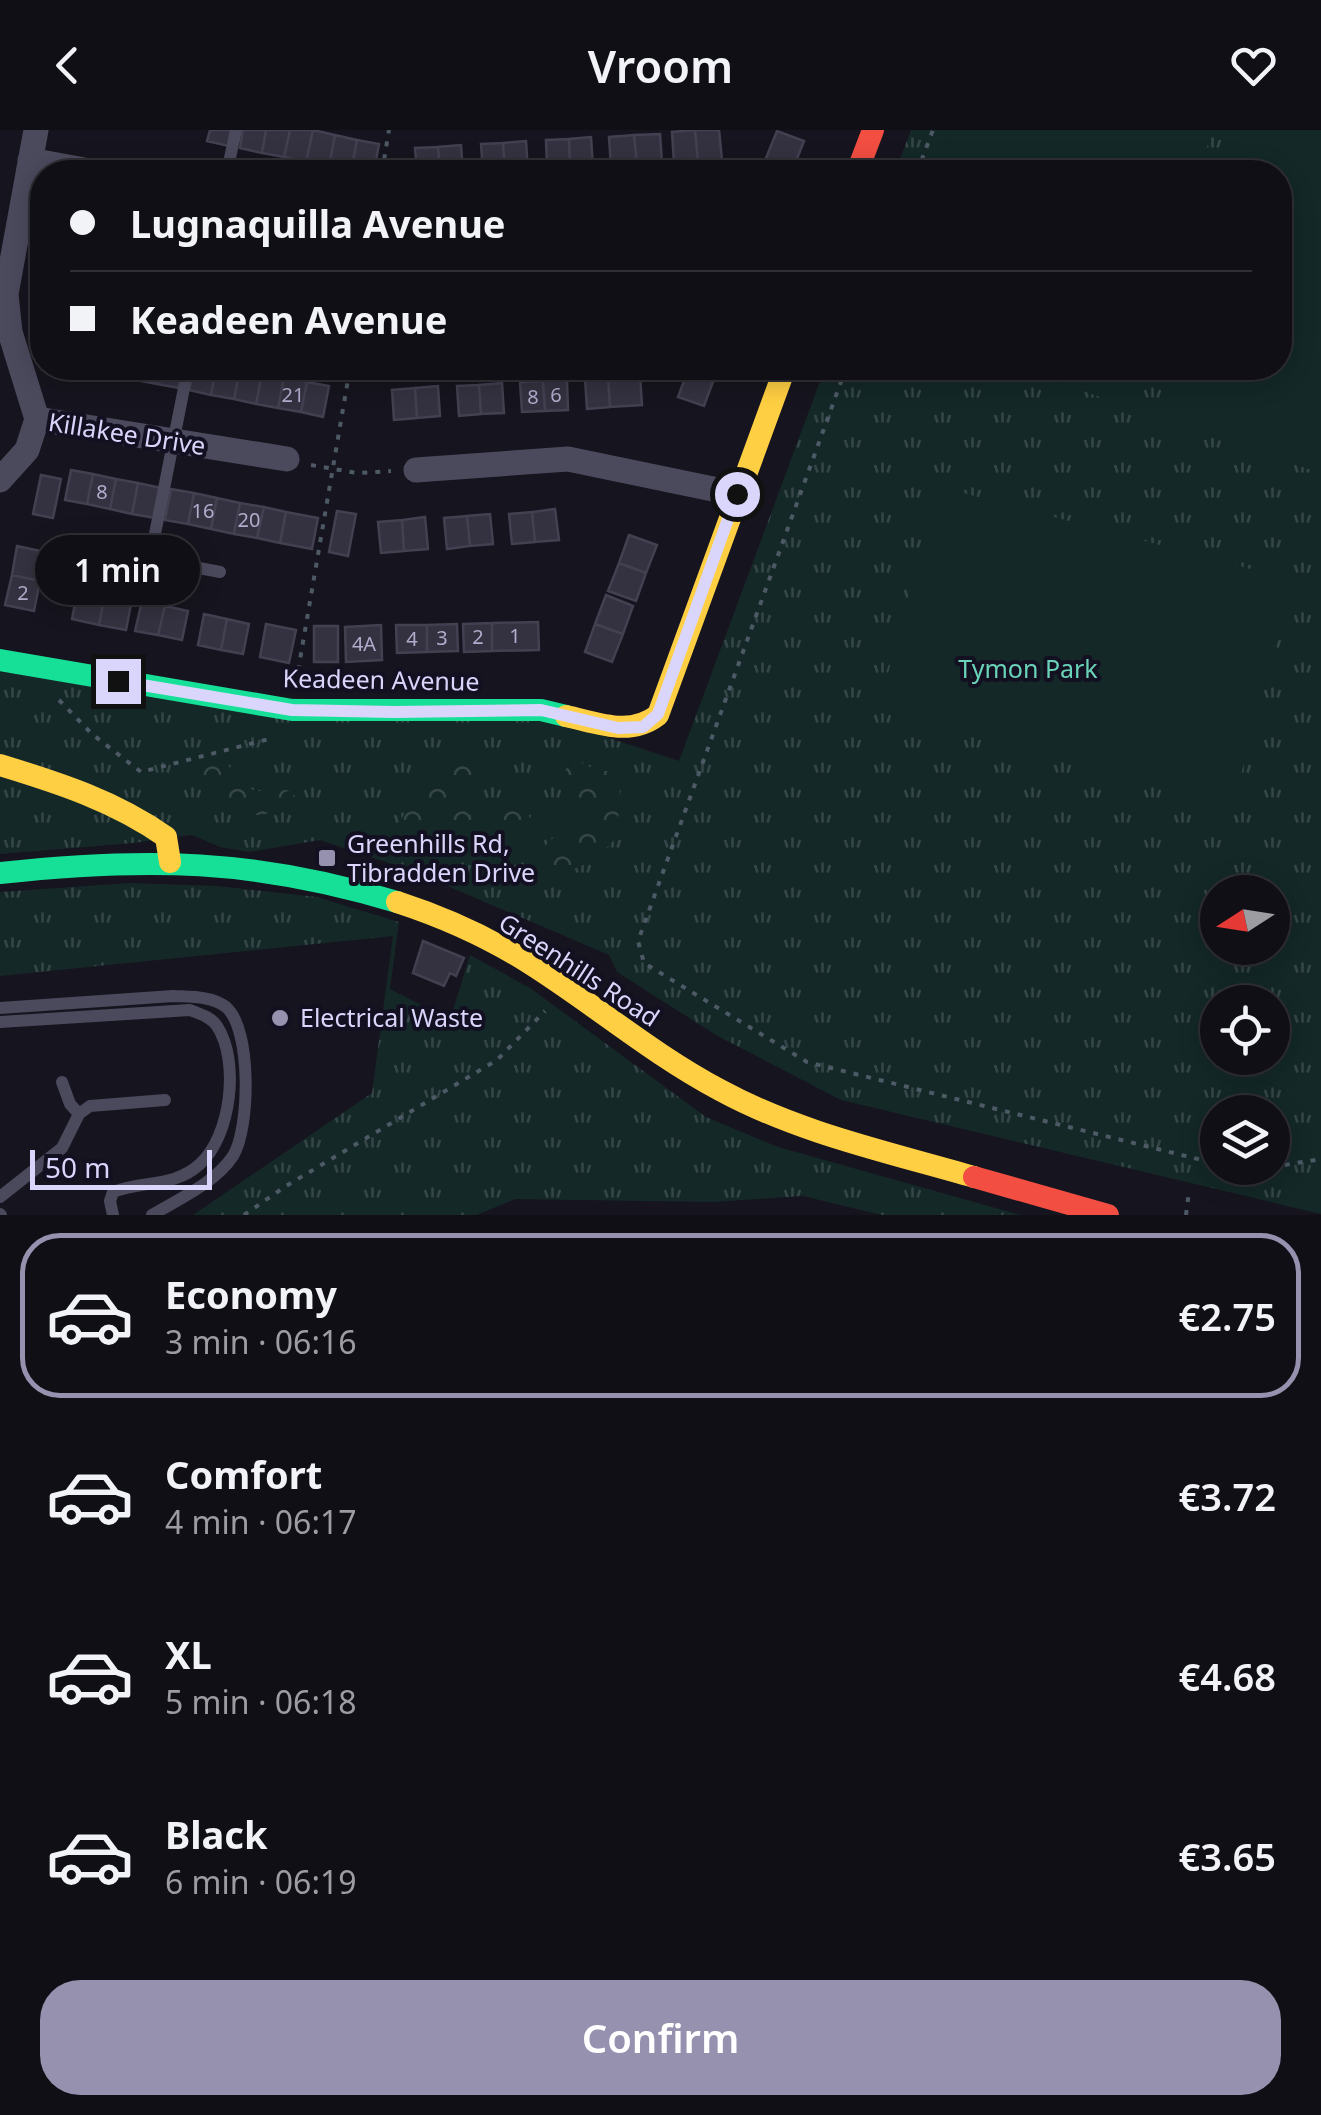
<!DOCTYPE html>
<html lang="en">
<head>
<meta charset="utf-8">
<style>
	:root { --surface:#100f16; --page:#19181f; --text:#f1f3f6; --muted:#9c9ca1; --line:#302f35; --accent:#9591ae }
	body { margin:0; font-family:"Noto Sans",sans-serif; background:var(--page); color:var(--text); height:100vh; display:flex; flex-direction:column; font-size:38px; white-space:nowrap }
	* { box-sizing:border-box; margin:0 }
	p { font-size:32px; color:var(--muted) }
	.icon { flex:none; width:55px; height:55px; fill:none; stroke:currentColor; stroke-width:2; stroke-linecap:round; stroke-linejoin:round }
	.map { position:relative; height:1085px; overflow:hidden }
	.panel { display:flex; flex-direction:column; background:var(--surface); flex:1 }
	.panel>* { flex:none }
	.banner { position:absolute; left:30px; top:30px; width:1262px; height:220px; border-radius:40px; box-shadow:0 5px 25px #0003,0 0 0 2px var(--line); display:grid; align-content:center; height:220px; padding:0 40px; background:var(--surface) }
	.needle { width:65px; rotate:258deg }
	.controls { position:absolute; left:1200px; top:745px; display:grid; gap:20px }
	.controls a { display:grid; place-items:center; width:90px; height:90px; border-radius:50%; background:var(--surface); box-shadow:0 5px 25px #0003,0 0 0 2px var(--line); font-size:50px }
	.scale { position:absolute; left:30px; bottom:25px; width:182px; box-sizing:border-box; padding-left:10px; border:5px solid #d9d5fb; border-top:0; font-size:28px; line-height:35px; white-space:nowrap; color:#d9d5fb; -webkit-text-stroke:8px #131022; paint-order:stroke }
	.end { position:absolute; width:45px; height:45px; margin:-22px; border:12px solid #d9d5fb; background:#111; box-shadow:0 0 0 5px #111 }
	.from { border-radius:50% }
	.bubble { position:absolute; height:70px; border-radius:35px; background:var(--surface); box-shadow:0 5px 25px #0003,0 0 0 2px var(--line); font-size:32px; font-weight:600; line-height:70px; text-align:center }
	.banner b { display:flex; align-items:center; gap:35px; height:95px; font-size:38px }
	.banner b+b { border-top:2px solid var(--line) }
	.banner i { width:25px; height:25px; background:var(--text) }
	ul { padding:18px 0 0; list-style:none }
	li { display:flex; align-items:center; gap:30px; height:165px; margin:0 20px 15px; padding:0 20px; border:5px solid transparent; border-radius:40px }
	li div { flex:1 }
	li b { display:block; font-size:38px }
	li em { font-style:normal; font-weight:600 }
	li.selected { border-color:var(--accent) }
	li>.icon { width:90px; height:90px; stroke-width:1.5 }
	.cta { display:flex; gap:20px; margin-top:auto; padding:20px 40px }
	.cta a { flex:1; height:115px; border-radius:40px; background:var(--accent); color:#fff; font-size:40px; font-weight:600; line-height:115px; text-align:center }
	header { display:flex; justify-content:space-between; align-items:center; height:130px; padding:0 40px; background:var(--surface); font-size:45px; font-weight:600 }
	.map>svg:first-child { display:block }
	.grass { fill:url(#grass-tufts); fill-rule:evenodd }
	.forest { fill:url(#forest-crowns) }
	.pitch { fill:#142828 }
	.building { fill:#343240; stroke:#434051; stroke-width:2.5 }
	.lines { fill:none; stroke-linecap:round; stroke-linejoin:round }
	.path { stroke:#4d5a65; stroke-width:4; stroke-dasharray:5 8; stroke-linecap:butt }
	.lane { stroke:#4b4a5d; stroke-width:12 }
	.street { stroke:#4b4a5d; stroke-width:25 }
	.fast { stroke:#16e098; stroke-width:22 }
	.slow { stroke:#ffcf43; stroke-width:22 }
	.jam { stroke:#f24e42; stroke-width:22 }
	.route { stroke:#d9d5fb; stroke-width:12 }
	.poi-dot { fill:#9591ae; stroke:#131022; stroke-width:4 }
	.labels { text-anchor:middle; stroke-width:8; stroke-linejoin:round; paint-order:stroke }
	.number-label { font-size:20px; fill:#b0accc }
	.street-label { font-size:25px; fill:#d9d5fb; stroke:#131022 }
	.park-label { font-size:25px; fill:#69d3b7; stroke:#131022 }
	.poi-label { font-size:25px; fill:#d9d5fb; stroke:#131022; text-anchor:start }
</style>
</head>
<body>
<header><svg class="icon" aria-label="back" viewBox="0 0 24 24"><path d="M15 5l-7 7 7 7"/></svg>Vroom<svg class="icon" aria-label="heart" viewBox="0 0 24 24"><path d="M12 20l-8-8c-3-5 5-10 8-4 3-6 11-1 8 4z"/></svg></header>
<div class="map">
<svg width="1321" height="1085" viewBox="0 0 1321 1085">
	<defs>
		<pattern id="grass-tufts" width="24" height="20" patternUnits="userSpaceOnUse" patternTransform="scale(2.5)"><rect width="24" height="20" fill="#142828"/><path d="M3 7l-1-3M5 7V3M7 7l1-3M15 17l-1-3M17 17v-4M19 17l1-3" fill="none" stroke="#364648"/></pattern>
		<pattern id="forest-crowns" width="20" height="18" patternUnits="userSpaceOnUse" patternTransform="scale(2.5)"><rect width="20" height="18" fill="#142828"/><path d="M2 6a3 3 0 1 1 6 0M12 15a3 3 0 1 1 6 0" fill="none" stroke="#364648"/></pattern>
	</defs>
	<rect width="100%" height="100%" fill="#16141e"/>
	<path class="grass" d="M911,0H1321V1084L841,970L716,905L617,842L609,825L410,740L320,710L249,722L220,717L192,705L133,713L0,724V542L558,591L679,631L825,238H1280V42H895ZM1218,762H1272V818H1218ZM1218,872H1272V928H1218ZM1218,982H1272V1038H1218Z
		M130,753L217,756L317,767L399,792L390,859L450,890L470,825L530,858L706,987L778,1017L1021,1085H882L803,1066L713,1072L515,1069L477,1085H193L372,963L393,806L0,846V762Z"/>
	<path class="forest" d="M473,626L477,643L455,667C472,695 487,689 482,728C451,728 429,710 399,704L400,690L442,635L458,627Z
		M223,630C254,662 242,663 287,660L295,666L290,677C244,692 230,688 195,655L197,640Z
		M583,633L597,641H616C624,661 617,685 617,707C593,732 579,742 544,745L534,735L539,722L574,687L562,665L558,647L568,637Z
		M521,669L534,697L519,711H505L493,684L508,672Z"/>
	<path class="pitch" d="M950,0H1213L1198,42H935Z
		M1252,0H1321V343L1160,291L1176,238H1280V42H1238Z
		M1016,238H1128L1115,272Z
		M937,356L1292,450L1233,675L878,582Z"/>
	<path class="building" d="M210,0H233L229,16L207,11Z
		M243,0H266L262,23L240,18Z
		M266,0H290L284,27L262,23Z
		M290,0H313L306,32L284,27Z
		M313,0L335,5L329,36L306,32Z
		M695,0H719L722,30L698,32Z
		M695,0L698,32L674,34L672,2Z
		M777,1L804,11L793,39L766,28Z
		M660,4L662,33L637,35L634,5Z
		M335,5L357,10L351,41L329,36Z
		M634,5L637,35L611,37L609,7Z
		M591,7L593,37L570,38L569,9Z
		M569,9L570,38L547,40L546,10Z
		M357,10L379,14L374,42L351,41Z
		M526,11L528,41L505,42L503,13Z
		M503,13L505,42H483L481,14Z
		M461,15L463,42H440L438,17Z
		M438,17L440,42H417L415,18Z
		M138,238H161L157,254L136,250Z
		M161,238H183L179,258L157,254Z
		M194,238H216L211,265L189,260Z
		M216,238L240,239L234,269L211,265Z
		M240,239L262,243L256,274L234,269Z
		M688,240L714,249L704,276L678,267Z
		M262,243L284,248L278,278L256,274Z
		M640,245L642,275L610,277L608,247Z
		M608,247L610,277L587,279L585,249Z
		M284,248L307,252L301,282L278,278Z
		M567,250L568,280L545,281L543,251Z
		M543,251L545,281L522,282L520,252Z
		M307,252L329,256L323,287L301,282Z
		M502,253L504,283L481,284L479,255Z
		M479,255L481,284L459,286L457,256Z
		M438,256L440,286L417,288L415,258Z
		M415,258L417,288L394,290L392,260Z
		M71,340L93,344L87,374L65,370Z
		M93,344L116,349L110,379L87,374Z
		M41,345L61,349L53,388L33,384Z
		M116,349L138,353L132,384L110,379Z
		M138,353L161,358L155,388L132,384Z
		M171,359L194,363L188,394L165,390Z
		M194,363L217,368L211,399L188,394Z
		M217,368L240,373L234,404L211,399Z
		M240,373L264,377L257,408L234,404Z
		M264,377L286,382L280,413L257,408Z
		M555,379L559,410L535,412L532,382Z
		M337,381L356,384L348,426L329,422Z
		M286,382L318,388L312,419L280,413Z
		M532,382L535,412L512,414L509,384Z
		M490,384L493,414L470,416L467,386Z
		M467,386L470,416L447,419L444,388Z
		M425,387L428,419L404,421L402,390Z
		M402,390L404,421L381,423L378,392Z
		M629,405L657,415L646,443L619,433Z
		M17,416L45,422L40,451L12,445Z
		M619,433L646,443L636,471L608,461Z
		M12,445L40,451L34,481L5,475Z
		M78,458L105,464L99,495L72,489Z
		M105,464L132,469L126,500L99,495Z
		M606,465L633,476L623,504L595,494Z
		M142,471L165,476L158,505L135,501Z
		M165,476L188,481L182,510L158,505Z
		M204,484L227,489L221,520L198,515Z
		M227,489L249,494L243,524L221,520Z
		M538,492L539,520L492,521V493Z
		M492,493V521L464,522L463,494Z
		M266,494L296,500L289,533L260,527Z
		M457,494L458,521L427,522V495Z
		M595,494L623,504L612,532L585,522Z
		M381,495L382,530L346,532L345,497Z
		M396,495H427V522L397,523Z
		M314,496H338V532H314Z
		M423,811L464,828L456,846L450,843L444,856L413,843Z"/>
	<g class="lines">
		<path class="path" d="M382,42L389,0
			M917,42L933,0
			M846,238L638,811L644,833L807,932L1218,1034
			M311,335L357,343L391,341
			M296,553L350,238
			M59,570L92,604L141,642L273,608
			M1272,1037L1321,1029
			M1231,1038L1241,1040L1266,1038
			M244,1085L286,1056L497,930L545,881
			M1186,1085L1189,1061"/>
		<path class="lane" d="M227,42L236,0
			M104,420L220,442
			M150,429L188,238
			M0,878L173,866C190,867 212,866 226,877C252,899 250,999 233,1026C216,1052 179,1069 152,1085
			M0,892L190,880C200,884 211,887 217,896C240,931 231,1006 200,1034C174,1058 143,1050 113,1062L110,1071L113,1085
			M62,952L70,974L79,984
			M0,1067L62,1018L79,984L90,976L165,970
			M0,1084L1,1085"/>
		<path class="street" d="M36,0L6,164L10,202L37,289
			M30,30L95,42
			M37,289L287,329
			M416,340L568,329L737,364
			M0,350L27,320L37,289"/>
		<path class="fast" d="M0,530L292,580H541L566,586
			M0,743C146,727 255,729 397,772"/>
		<path class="slow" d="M566,586C598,593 630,607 658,585L785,238
			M0,635C59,653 115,671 166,707L170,732
			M397,772C443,787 488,807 529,833C594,874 652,924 720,960C799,1003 888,1022 974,1047"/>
		<path class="jam" d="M857,42L873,0
			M974,1047L1108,1085"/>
	</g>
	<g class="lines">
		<path class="route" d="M118,551L292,580L394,582L541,580L618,598L643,597L658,584L737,364"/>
	</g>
	<g class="poi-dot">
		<rect x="317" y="718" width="20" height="20" rx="5"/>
		<circle cx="280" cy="888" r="10"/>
	</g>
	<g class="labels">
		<g class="number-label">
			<text x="293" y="272">21</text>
			<text x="556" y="272">6</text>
			<text x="533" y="274">8</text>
			<text x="102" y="369">8</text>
			<text x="203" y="388">16</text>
			<text x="249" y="397">20</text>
			<text x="23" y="470">2</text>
			<text x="515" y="513">1</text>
			<text x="478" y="514">2</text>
			<text x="442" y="515">3</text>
			<text x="412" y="516">4</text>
			<text x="364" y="521">4A</text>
		</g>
		<g class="street-label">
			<text transform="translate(127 304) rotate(9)" y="9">Killakee Drive</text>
			<text transform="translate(381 550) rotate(1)" y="9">Keadeen Avenue</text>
			<text transform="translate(579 840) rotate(33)" y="9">Greenhills Road</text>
		</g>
		<g class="park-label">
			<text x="1028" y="548">Tymon Park</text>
		</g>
		<g class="poi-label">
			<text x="347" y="723">Greenhills Rd,<tspan x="347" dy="29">Tibradden Drive</tspan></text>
			<text x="300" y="897">Electrical Waste</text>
		</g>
	</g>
</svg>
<div class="controls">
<a><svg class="needle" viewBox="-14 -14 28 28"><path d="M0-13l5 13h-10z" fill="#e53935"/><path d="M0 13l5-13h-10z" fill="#9c9ca1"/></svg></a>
<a><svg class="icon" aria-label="locate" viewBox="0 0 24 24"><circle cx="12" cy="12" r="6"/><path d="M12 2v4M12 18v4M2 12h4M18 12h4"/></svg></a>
<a><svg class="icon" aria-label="layers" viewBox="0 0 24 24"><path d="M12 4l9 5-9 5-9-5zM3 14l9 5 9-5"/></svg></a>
</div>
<div class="scale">50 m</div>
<i class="end from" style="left:737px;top:364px"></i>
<i class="end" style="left:118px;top:551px"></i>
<div class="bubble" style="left:35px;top:405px;width:165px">1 min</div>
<div class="banner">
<b><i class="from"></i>Lugnaquilla Avenue</b>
<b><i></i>Keadeen Avenue</b>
</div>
</div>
<section class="panel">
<ul>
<li class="selected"><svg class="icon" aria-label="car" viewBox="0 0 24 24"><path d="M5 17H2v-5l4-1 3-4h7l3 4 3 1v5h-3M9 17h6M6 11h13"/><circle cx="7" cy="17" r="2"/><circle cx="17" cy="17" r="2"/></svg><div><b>Economy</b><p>3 min · 06:16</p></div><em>€2.75</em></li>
<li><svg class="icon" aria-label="car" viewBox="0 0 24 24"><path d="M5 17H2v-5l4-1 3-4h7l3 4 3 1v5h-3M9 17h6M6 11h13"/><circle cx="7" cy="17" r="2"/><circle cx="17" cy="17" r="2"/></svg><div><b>Comfort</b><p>4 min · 06:17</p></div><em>€3.72</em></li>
<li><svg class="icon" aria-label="car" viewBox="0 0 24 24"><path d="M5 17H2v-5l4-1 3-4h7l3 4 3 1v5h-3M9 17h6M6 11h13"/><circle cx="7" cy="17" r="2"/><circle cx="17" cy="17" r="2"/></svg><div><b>XL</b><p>5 min · 06:18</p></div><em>€4.68</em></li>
<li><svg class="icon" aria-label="car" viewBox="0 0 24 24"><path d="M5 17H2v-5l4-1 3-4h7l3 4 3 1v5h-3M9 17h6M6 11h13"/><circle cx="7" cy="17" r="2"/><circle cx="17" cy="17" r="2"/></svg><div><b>Black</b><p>6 min · 06:19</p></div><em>€3.65</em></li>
</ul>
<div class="cta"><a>Confirm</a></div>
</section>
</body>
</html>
